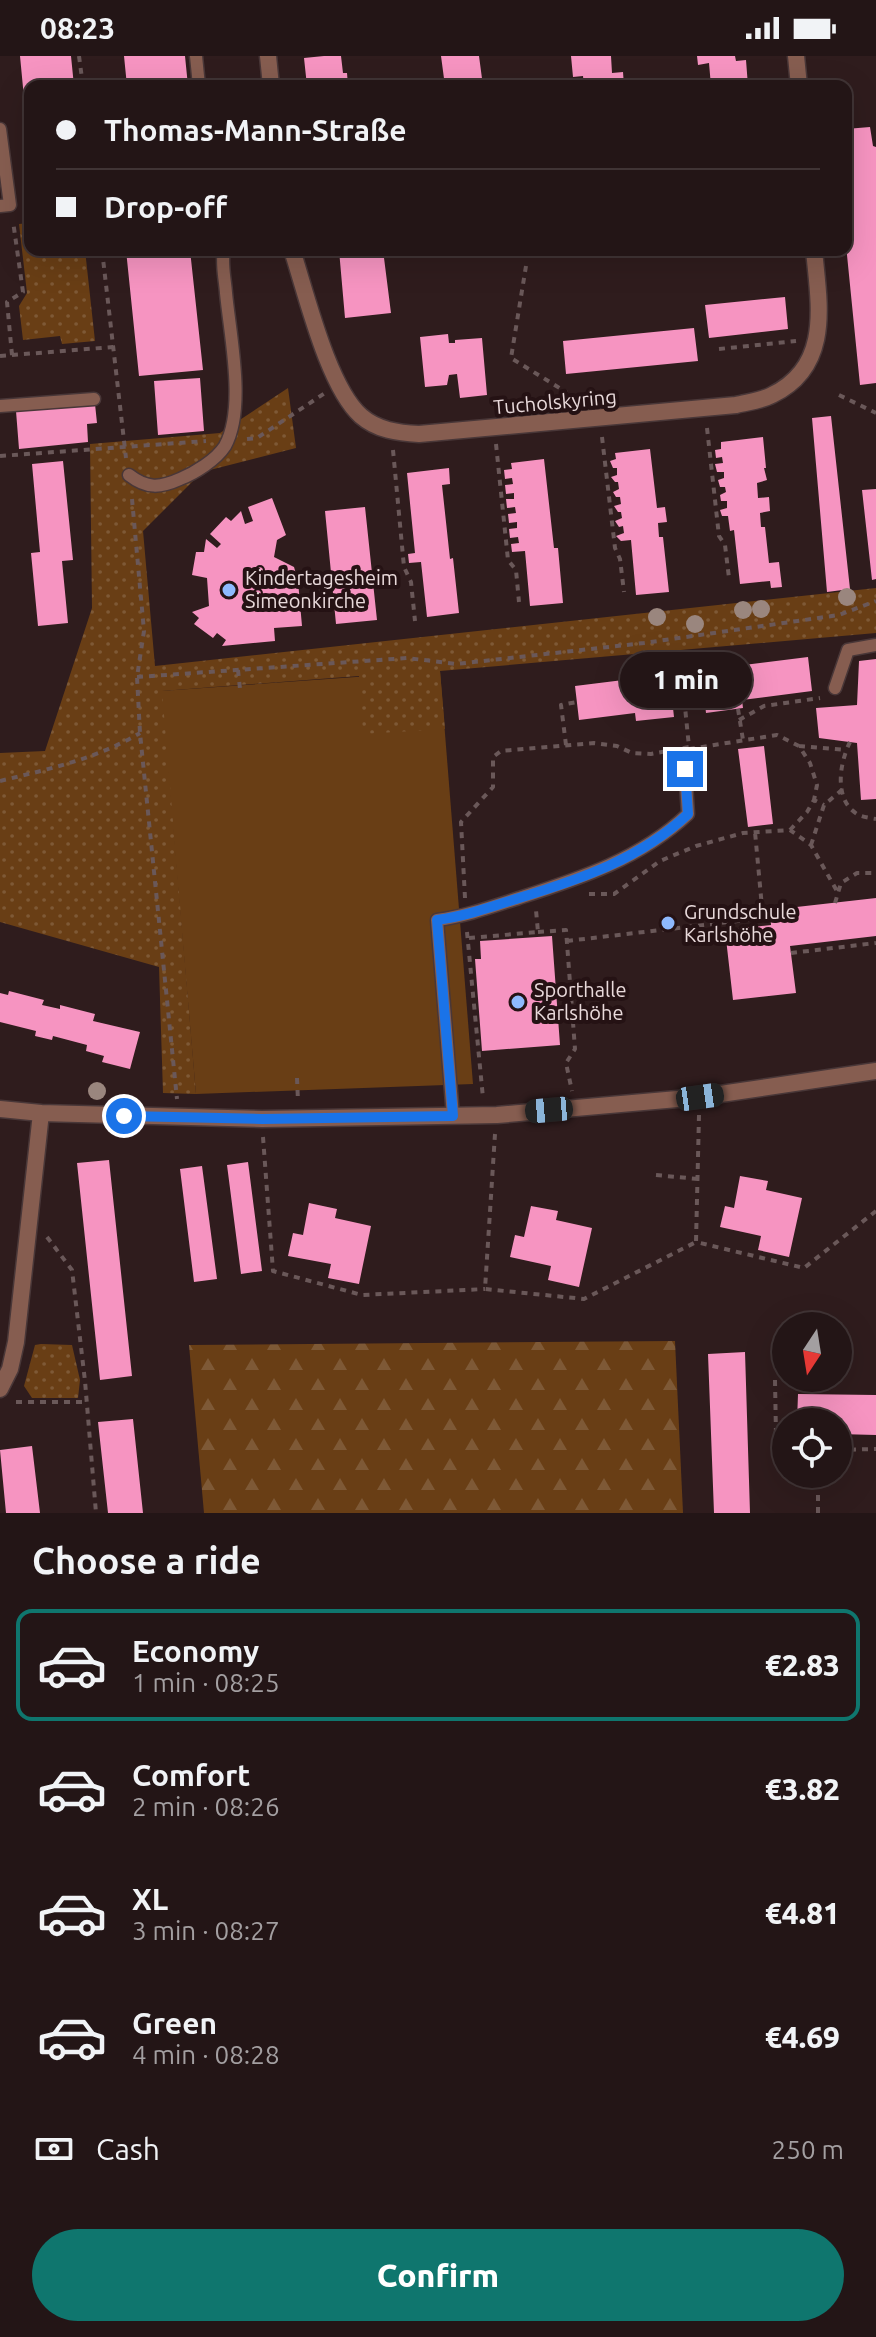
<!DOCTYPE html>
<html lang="en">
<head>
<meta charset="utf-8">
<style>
	:root { --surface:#231516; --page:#2b1e1f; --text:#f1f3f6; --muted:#a39fa1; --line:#403435; --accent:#0f766e }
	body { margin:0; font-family:Ubuntu,sans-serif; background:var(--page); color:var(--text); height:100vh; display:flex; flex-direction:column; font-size:30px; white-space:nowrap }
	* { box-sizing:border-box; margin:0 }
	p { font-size:26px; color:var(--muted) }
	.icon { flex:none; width:44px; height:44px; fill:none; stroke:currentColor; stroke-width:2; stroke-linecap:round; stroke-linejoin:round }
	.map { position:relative; height:1457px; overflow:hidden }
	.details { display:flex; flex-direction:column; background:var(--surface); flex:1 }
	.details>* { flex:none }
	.banner { position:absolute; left:24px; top:24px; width:828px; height:176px; border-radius:16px; box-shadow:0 8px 32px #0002,0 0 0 2px var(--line); display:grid; align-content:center; height:176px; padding:0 32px; background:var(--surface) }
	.needle { width:52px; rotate:192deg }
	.tools { position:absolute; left:772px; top:1256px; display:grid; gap:16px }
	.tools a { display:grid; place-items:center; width:80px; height:80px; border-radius:50%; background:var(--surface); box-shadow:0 8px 32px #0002,0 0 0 2px var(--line); font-size:40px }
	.end { position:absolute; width:36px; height:36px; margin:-18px; border:10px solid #1a73e8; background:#fff; box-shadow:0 0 0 4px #fff }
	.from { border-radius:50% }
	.bubble { position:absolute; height:56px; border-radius:28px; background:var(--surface); box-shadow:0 8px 32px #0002,0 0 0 2px var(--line); font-size:26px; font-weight:800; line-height:56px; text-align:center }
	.car { position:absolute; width:24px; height:48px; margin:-24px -12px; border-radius:10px; box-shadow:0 0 6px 2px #0007; background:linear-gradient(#222 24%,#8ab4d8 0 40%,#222 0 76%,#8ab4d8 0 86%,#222 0) }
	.banner b { display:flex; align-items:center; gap:28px; height:76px; font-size:30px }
	.banner b+b { border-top:2px solid var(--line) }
	.banner i { width:20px; height:20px; background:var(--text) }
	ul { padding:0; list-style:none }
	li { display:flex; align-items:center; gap:24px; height:112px; margin:0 16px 12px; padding:0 16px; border:4px solid transparent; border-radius:16px }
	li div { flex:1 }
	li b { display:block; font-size:30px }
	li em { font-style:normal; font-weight:800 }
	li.on { border-color:var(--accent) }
	li>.icon { width:72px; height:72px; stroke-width:1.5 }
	h2 { padding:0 32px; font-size:36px; line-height:96px }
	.pay { display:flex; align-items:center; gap:20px; height:88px; padding:0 32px; font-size:30px }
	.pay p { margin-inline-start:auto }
	.cta { display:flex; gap:16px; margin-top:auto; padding:16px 32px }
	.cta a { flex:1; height:92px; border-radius:48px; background:var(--accent); color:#fff; font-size:32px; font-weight:800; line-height:92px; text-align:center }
	.status { display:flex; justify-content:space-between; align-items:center; height:56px; padding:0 40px; background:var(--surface); direction:ltr }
	.status svg { height:22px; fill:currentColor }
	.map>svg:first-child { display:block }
	.green { fill:#693e15 }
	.forest { fill:url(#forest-firs) }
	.park { fill:url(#park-dots) }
	.building { fill:#f694c1 }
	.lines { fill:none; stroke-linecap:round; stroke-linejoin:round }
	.lane-casing { stroke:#493738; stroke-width:15 }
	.street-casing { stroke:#493738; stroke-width:19 }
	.path { stroke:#6a5859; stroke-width:4; stroke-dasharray:6 6; stroke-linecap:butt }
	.lane { stroke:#865d50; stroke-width:12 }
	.street { stroke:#865d50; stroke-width:16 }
	.tree { fill:#9a867e }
	.route { stroke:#1a73e8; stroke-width:10 }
	.poi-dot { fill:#8eb9fd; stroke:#251214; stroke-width:3 }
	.labels { text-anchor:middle; stroke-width:8; stroke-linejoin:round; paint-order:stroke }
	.street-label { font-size:20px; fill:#e9dadb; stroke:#251214 }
	.poi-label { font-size:20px; fill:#e9dadb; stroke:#251214; text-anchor:start }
</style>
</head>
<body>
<div class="status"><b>08:23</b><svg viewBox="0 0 49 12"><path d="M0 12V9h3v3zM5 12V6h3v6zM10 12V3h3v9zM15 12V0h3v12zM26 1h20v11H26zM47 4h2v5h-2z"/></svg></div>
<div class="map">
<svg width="876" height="1457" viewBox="0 0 876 1457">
	<defs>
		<pattern id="forest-firs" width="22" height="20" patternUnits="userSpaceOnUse" patternTransform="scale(2)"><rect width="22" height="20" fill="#693e15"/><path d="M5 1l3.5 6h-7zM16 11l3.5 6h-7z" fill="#7e5936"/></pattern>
		<pattern id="park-dots" width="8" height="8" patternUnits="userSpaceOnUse" patternTransform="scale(2)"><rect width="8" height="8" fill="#693e15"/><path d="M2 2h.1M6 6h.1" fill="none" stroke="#7e5936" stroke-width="1.8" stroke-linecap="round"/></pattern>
	</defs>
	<rect width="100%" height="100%" fill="#2f1c1d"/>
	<path class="green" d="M440,615L473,1028L196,1038L161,635Z"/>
	<path class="forest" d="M675,1285L683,1457H204L189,1289Z"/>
	<path class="park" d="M30,167V194H85L95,285L62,288L60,280L23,284L19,250L27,237L19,168Z
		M288,332L296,392L202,416L143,475L155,610L876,532V577L440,615L445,673L363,678L359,620L162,635L196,1038L163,1037L159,911L0,866V697L45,695L92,552L90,388L220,377Z
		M41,1288L72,1289L80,1324L78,1342H32L24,1330L35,1289Z"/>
	<path class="building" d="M20,0H71L74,30H30V84H28Z
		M124,0H185L188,30H127Z
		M324,0H341L343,17H347L348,30H307L304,2Z
		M441,0H479L483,30H445Z
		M571,0H611L612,17L623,16L624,30H584L583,20L573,21Z
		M697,0H735L736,5L746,4L748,30H711L709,7L698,9Z
		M870,71L873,90L876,91V327L860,329L846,189V73Z
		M126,194H190L203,314L139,320Z
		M339,194H383L391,257L345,262Z
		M785,241L788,273L709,282L705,249Z
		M694,272L698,305L566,318L563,285Z
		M448,278L449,287H455V284L482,282L487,339L460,342L457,318L449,319L447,329L425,331L420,281Z
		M200,322L204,375L158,379L154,325Z
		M95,348L97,367L87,368L88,386L19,393L16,355Z
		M831,360L850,533L827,536L812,362Z
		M763,381L766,412H764L767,424L757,427L758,442L769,441L770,455L760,457L761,471H765L769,507L779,506L782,531L771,532L770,525L740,528L734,474L730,475L728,460H722L720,454L727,452V445H721L720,439L726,436L725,431H720L718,424L724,422V416H717L715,408L723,407L722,401L716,402L715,394L721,393V386Z
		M650,393L657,452L665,451L667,466L658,467L659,481H663L669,536L636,539L631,484L621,485L616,480L624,477L623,470L619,471L615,465L622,462L621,456H618L614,450L621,448L620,441H616L613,436L619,433L618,426H615L611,421L617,419V412H613L610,405L616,403L615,397Z
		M544,403L554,492H558L563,547L530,550L525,495L512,496L511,488L519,487L518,481L510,482L509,473L517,472V466L509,467L508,458L516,457L515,451L507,452L506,443H514V437L506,438L505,429L513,428L512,422L505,423L504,414L512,413L511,407Z
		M63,405L73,504L62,505L68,567L38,570L31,497L40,496L32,408Z
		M449,412L450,428L442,429L450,503L453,502L459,557L427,561L421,506L409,507L408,498L415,497L407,417Z
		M876,433V523L872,524L862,434Z
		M272,442L286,479L277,484L274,501L294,511L298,525L302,570L274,572L275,585L222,590L226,584L217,577L213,582L194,568L199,562L192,556L209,550L207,522L192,519L196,496H204L206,483L217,492L221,488L210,478L226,461L231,465L241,455L245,468L253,465L248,451Z
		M365,451L377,564L336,568L325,455Z
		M808,601L812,635L742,644L743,652L706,657L705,648L673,652L674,661L636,665L635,657L579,664L575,630Z
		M876,603V743L861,744L857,687L819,682L816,652L857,649L859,605Z
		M764,690L773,768L748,771L738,693Z
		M876,842V880L790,890L796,937L733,944L725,874L771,869L770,854Z
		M552,880L560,989L482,995L475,903H481L480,885Z
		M9,935L44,944L42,949L60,953V949L95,958L93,965L140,976L130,1013L102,1006L104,1000L86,995L87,989L53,980L52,984L35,980L36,975L0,966V937L8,939Z
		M109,1104L132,1320L100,1324L77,1107Z
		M248,1106L262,1215L241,1218L227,1109Z
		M202,1110L217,1223L194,1226L180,1113Z
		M740,1120L768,1125L766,1134L802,1142L789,1201L758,1194L761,1180L720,1171L725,1150L734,1152Z
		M309,1147L337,1153L335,1162L371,1170L359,1228L328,1222L331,1208L288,1200L293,1177L303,1179Z
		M531,1150L558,1155L556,1164L592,1172L579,1231L548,1224L551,1210L510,1201L515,1179L524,1181Z
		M745,1296L750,1457H714L708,1298Z
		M798,1338L876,1339V1379L838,1378V1366H797Z
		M133,1363L143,1457H108L98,1366Z
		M32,1390L40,1457H6L0,1394Z"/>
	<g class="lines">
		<defs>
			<path id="lane" d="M196,0L199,30
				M0,73L10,149L0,150
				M0,350L94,343
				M129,419C147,433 160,432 180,423C195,417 216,404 225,390C246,352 230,280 226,237C225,223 221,207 224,194
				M835,632L848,594L876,589
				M453,1060L437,864C466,860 491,851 519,842C581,822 640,803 688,758L685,713"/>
			<path id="street" d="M268,0L271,30
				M796,0L799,30
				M292,194C306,237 328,331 361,360C377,374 398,377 419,378L736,349C747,346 761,345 772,339C832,310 819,248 814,194
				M0,1053L41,1057L262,1063L497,1059L700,1041L876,1015
				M0,1333L10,1313L16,1286L41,1057"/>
		</defs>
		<use href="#lane" class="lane-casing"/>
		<use href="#street" class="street-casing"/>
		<path class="path" d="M79,0L83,30
			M102,194L126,402
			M526,210L511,302L566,336L562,347
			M719,293L796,285
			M12,299L7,246L23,236L13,165
			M0,300L113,291
			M839,339L876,357
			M707,372L719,480L725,489L729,522
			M602,381L615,492L620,503L624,536
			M247,383L257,382L325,337
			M496,388L508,504L516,514L519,546
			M393,394L404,511L411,526L415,565
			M0,400L206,385
			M132,443L144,575L137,621L140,677L177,1043
			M238,614L240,633
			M137,621L407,602L456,608L644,587L839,559L876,545
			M738,653L743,684
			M739,664L764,650L820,642
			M850,686C840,706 833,743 857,758C862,761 870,762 876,763
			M566,689L561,649L577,646
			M799,690L846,694
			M689,693L777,679L799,690L810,707L817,729L814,744
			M0,725C49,713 96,703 140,677
			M790,774L807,756L814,744L824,749
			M811,789L824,749L843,733
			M589,838H614L660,805L696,790L743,777L790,774L811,789L838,837
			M465,842L461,766L493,731V701L501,695L594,687L617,690L632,697L651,698L689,691L685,651
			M835,847L841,827L857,817H876
			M467,876L483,1042
			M538,876L566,874L575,993L566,1007L572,1035
			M469,882L538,876L536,854
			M567,885L763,862L755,776
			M791,897L876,887
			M297,1022L298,1045
			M699,1059L696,1186L804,1212L876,1155
			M495,1078L485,1233L584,1243L696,1186
			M263,1081L273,1215L362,1239L485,1233
			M656,1119L698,1123
			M47,1181L72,1214L85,1325L96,1457
			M775,1324L776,1380L786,1388
			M16,1346H85
			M838,1394L876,1393
			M818,1457V1418"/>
		<use href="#lane" class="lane"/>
		<use href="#street" class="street"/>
	</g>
	<g class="tree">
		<circle cx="847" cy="541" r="9"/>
		<circle cx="761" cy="553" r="9"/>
		<circle cx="743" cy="554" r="9"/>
		<circle cx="657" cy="561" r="9"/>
		<circle cx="695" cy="568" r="9"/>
		<circle cx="97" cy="1035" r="9"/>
	</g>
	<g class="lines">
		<path class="route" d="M124,1060L262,1063L453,1060L437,864C466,860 491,851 519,842C581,823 640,803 688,758L685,713"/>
	</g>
	<g class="poi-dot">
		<circle cx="229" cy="534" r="8"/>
		<circle cx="668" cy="867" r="8"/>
		<circle cx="518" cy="946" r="8"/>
	</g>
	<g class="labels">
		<g class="street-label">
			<text transform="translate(555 346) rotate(-5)" y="7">Tucholskyring</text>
		</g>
		<g class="poi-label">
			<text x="245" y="529">Kindertagesheim<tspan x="245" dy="23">Simeonkirche</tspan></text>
			<text x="684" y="863">Grundschule<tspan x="684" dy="23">Karlshöhe</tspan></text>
			<text x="534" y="941">Sporthalle<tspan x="534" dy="23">Karlshöhe</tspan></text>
		</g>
	</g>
</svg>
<div class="tools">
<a><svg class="needle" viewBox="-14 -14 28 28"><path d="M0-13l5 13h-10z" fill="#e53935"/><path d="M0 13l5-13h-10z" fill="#a39fa1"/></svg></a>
<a><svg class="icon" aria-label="locate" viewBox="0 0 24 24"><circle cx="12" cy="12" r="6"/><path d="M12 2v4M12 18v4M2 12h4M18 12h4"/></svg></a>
</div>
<i class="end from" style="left:124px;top:1060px"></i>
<i class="end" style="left:685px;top:713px"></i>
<div class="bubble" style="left:620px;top:596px;width:132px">1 min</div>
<i class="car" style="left:700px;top:1041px;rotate:82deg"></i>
<i class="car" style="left:549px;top:1054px;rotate:265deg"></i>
<div class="banner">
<b><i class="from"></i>Thomas-Mann-Straße</b>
<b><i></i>Drop-off</b>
</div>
</div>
<section class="details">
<h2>Choose a ride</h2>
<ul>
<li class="on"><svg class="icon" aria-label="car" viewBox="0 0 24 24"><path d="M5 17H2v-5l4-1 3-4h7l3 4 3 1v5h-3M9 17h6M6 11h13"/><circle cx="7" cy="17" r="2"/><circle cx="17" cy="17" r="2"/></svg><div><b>Economy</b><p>1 min · 08:25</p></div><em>€2.83</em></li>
<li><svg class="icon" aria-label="car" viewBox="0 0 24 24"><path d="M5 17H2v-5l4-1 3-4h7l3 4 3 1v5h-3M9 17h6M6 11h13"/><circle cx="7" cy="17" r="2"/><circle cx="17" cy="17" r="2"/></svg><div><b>Comfort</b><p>2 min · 08:26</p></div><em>€3.82</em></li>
<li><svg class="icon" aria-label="car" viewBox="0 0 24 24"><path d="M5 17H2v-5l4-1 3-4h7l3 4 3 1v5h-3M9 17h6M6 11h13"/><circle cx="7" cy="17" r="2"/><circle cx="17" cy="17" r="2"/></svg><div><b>XL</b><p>3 min · 08:27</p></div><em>€4.81</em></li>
<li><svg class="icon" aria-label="car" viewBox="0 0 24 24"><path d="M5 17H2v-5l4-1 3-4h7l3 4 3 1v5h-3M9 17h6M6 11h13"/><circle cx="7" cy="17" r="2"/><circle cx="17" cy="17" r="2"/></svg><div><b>Green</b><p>4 min · 08:28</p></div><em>€4.69</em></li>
</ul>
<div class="pay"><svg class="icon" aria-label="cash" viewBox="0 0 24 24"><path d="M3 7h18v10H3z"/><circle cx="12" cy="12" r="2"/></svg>Cash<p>250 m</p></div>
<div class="cta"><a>Confirm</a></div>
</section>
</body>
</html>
